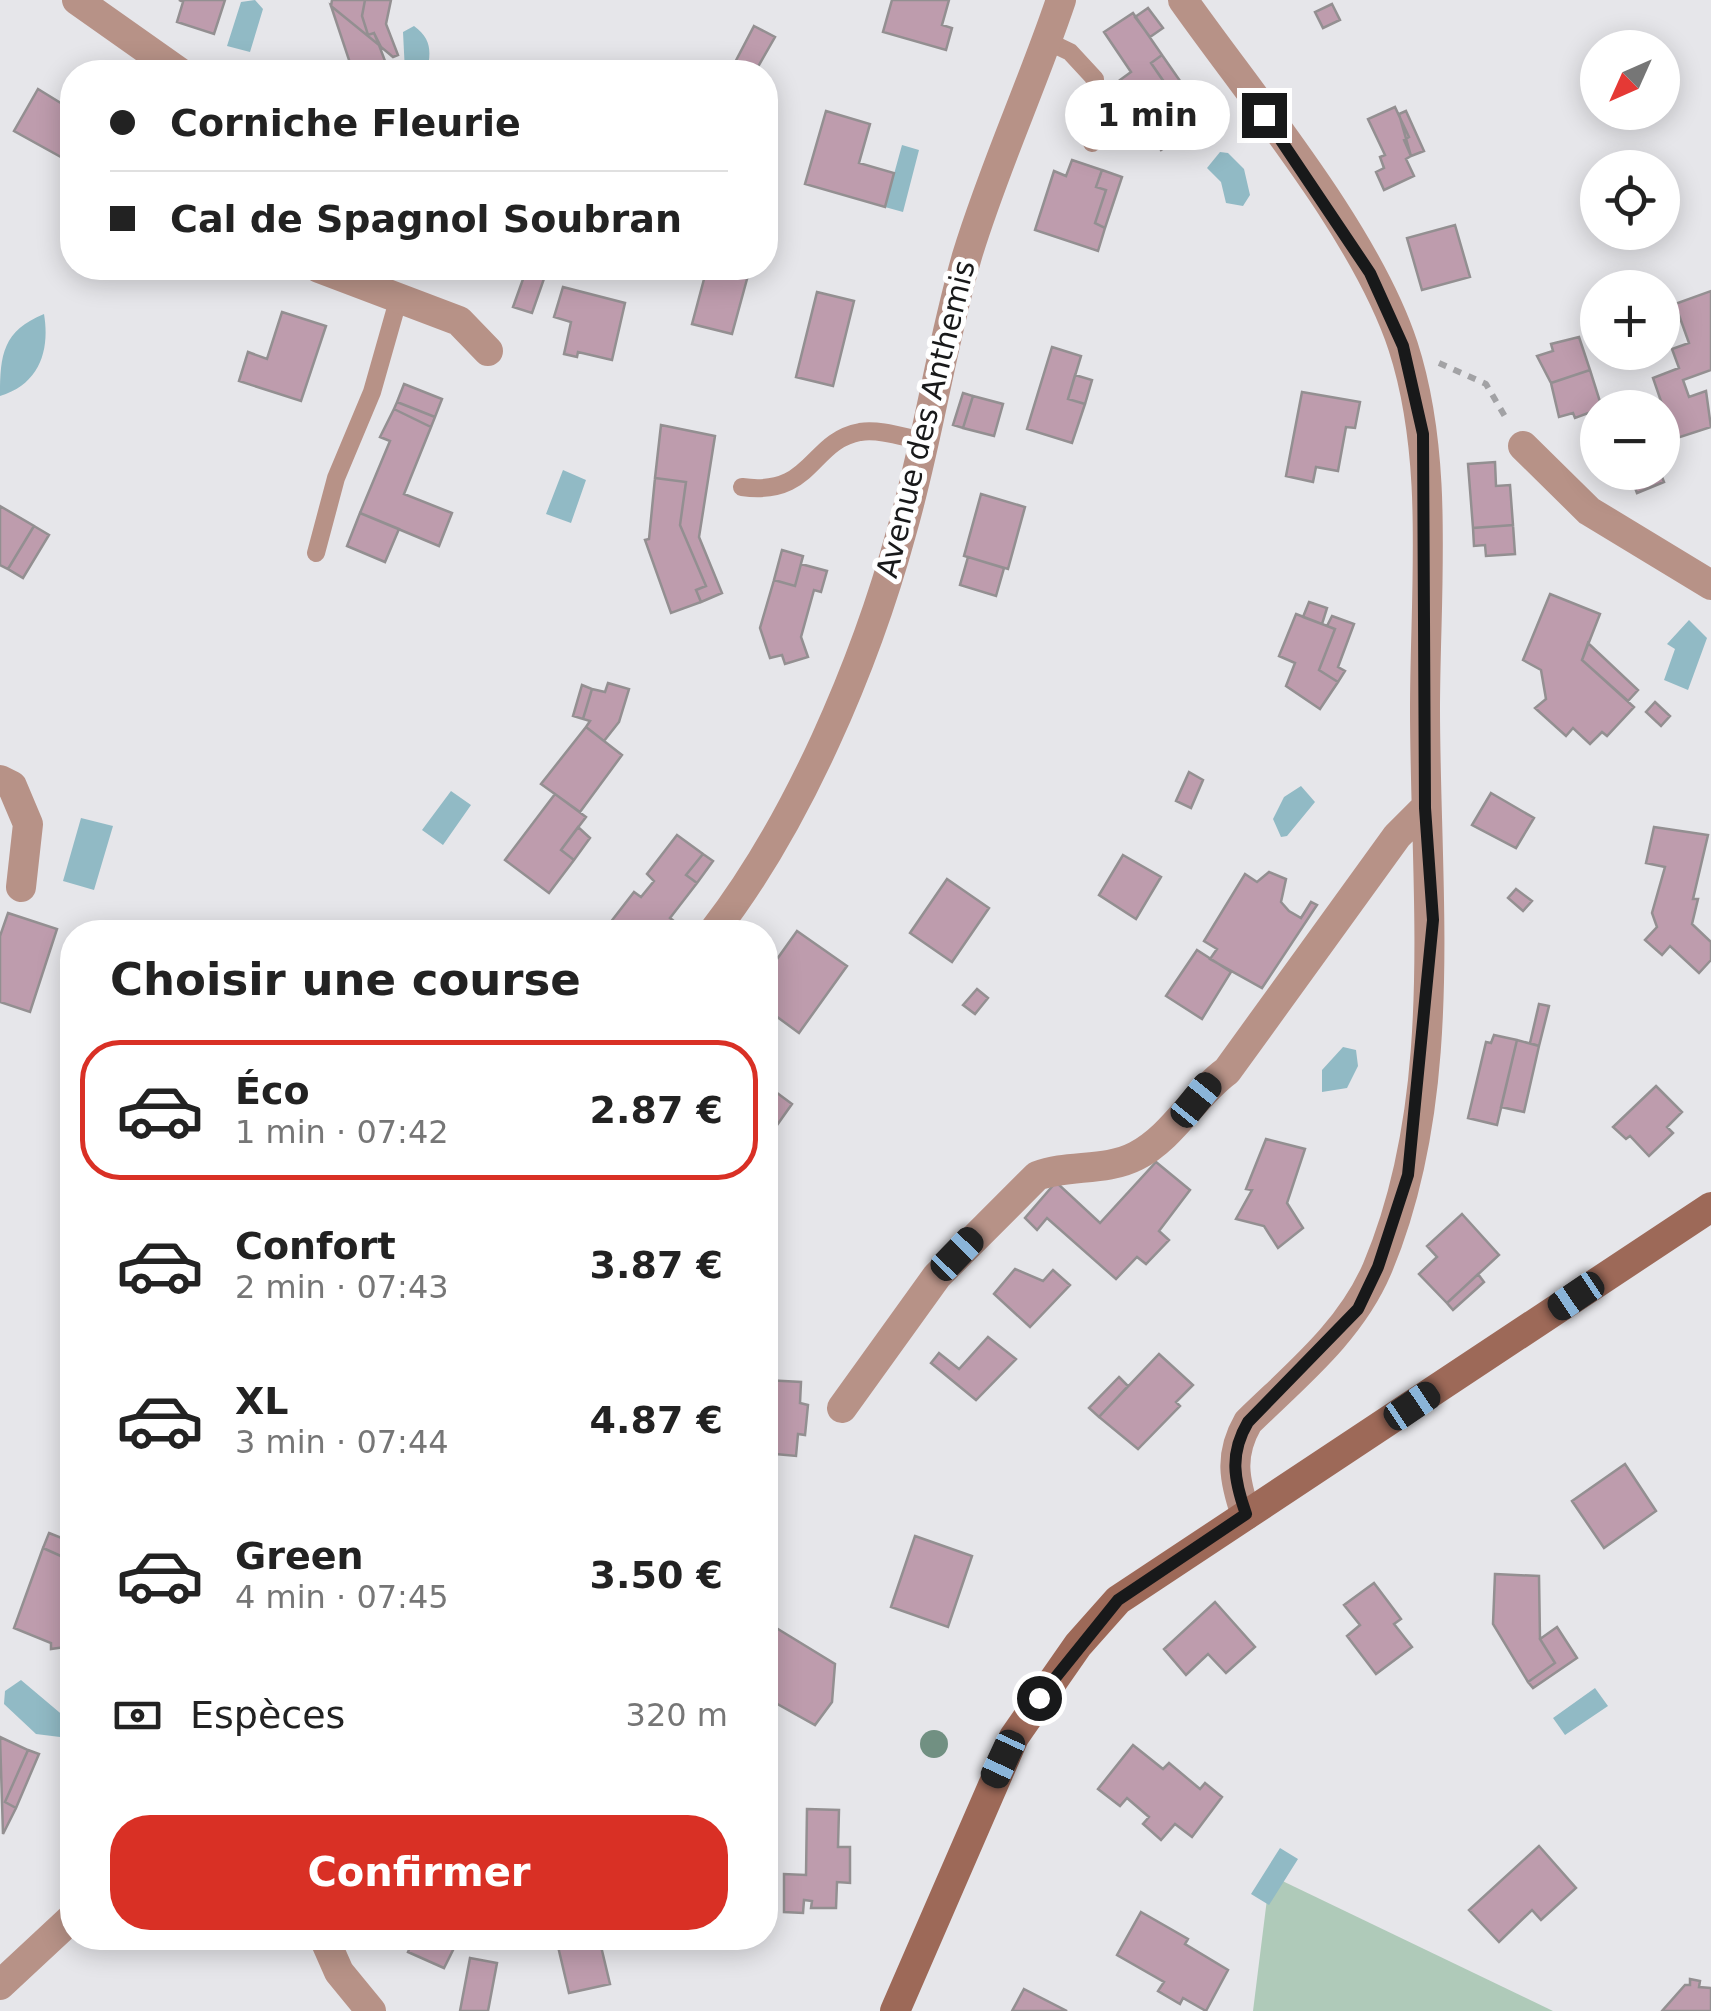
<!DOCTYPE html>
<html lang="fr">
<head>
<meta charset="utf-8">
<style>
	:root { --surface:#fff; --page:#f2f2f2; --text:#222; --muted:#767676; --line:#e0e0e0; --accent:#d93025 }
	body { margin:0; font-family:"DejaVu Sans",sans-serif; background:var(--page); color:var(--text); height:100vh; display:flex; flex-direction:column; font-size:38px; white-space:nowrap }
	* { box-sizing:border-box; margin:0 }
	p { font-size:32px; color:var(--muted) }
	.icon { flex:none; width:55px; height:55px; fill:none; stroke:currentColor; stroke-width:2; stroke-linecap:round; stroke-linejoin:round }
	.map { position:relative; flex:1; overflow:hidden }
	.drawer { position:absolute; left:60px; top:920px; width:718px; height:1030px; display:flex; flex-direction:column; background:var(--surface); border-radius:40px; box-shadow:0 5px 25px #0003 }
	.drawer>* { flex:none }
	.top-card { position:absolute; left:60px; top:60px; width:718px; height:220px; border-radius:40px; box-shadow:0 5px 25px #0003; display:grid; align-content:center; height:220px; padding:0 50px; background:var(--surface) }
	.needle { width:65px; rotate:225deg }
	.tools { position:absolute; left:1580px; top:30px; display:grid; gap:20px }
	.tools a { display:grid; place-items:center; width:100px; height:100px; border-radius:50%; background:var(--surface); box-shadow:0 5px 25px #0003; font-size:50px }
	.end { position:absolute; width:45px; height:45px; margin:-22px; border:12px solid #18191a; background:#fff; box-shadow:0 0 0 5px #fff }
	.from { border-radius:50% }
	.bubble { position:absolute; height:70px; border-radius:35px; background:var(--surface); box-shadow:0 5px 25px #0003; font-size:32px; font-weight:600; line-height:70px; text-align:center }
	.car { position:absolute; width:30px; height:60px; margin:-30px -15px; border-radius:12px; box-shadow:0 0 8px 2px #0007; background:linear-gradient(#222 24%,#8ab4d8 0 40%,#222 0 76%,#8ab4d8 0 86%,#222 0) }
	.top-card b { display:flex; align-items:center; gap:35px; height:95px; font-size:38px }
	.top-card b+b { border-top:2px solid var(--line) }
	.top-card i { width:25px; height:25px; background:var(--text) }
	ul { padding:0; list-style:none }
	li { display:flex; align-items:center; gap:30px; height:140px; margin:0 20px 15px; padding:0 30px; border:5px solid transparent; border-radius:40px }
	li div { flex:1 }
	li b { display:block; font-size:38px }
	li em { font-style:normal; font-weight:600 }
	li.selected { border-color:var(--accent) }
	li>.icon { width:90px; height:90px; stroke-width:1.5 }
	h2 { padding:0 50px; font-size:45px; line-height:120px }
	.pay { display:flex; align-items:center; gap:25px; height:110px; padding:0 50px; font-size:38px }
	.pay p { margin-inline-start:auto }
	.button { display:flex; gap:20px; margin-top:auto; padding:20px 50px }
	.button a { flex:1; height:115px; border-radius:40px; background:var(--accent); color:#fff; font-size:40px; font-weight:600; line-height:115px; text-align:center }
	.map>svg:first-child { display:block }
	.green { fill:#afcab9 }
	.water { fill:#91bac5 }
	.building { fill:#be9cad; stroke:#938f91; stroke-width:2.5 }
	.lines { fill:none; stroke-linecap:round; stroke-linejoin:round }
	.path { stroke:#a2a2a5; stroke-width:6; stroke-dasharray:8 8; stroke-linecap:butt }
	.lane { stroke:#b79287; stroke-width:18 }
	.street { stroke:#b79287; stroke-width:30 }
	.secondary { stroke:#9d6958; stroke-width:30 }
	.tree { fill:#719082 }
	.route { stroke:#18191a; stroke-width:12 }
	.labels { text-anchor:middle; stroke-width:10; stroke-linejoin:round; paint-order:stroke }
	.street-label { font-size:30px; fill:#18191a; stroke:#fff }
</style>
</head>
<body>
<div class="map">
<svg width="1711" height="2011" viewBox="0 0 1711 2011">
	<rect width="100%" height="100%" fill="#e6e6ea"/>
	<path class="green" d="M1270,1875L1553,2011H1253Z"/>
	<path class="water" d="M255,0L263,9L250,52L227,46L241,2Z
		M414,26C432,39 431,52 427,72H405L403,32Z
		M902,145L919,150L903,212L885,207Z
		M1220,152L1228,153L1244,169L1250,195L1243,206L1226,203L1221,182L1207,168Z
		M44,314C50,350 40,384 0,396C0,354 3,331 44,314Z
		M563,470L586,480L571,523L546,514Z
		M1689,620L1707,638L1688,690L1664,680L1675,649L1667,644Z
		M1301,786L1315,802L1287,836L1281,837L1273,819L1284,797Z
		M451,791L471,805L443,845L422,830Z
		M81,818L113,826L94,890L63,881Z
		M1343,1047L1356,1050L1358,1066L1347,1088L1322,1092V1070Z
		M21,1680L72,1723L68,1738L36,1734L4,1704L5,1691Z
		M1595,1688L1608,1706L1565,1735L1553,1718Z
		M1280,1848L1298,1859L1269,1905L1251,1894Z"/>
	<path class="building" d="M179,0H225L214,34L177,22L183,2Z
		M332,0H365L362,16L368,35L374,33L379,45L331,6Z
		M365,0H391L386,24L398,55L393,57L381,47L374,33L368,35L362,16Z
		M892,0H949L942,25L952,28L946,50L883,32Z
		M1332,4L1340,20L1323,28L1315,12Z
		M331,6L379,45L385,61L353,72Z
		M1148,8L1163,28L1150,37L1135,17Z
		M1133,13L1162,55L1151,63L1185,113L1152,137L1142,122L1148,119L1120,80L1131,72L1104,32Z
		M754,26L775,37L755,72H730Z
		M1162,55L1187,91L1176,99L1151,63Z
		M38,89L72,110V136L61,157L14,131Z
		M1395,107L1409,137L1404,140L1411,156L1406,159L1414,176L1384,190L1376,172L1384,168L1380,157L1385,155L1368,119Z
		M826,111L870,124L859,163L894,173L885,207L805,184Z
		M1406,111L1424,151L1411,156L1399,114Z
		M1185,113L1195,127L1161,150L1152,137Z
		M1072,160L1102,170L1096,187L1106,190L1095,223L1105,228L1098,251L1035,230L1054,171L1066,176Z
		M1102,170L1122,177L1105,228L1095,223L1106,190L1096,187Z
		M1455,225L1470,277L1422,290L1407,238Z
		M527,268H557L555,273L547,270L532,313L513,307Z
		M707,268H750L732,334L692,324Z
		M563,287L625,303L612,360L578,352L577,357L564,354L571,322L554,317Z
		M1711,291V370L1683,380L1689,397L1706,391L1711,427L1674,439L1653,378L1679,368L1672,349L1689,343L1675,304Z
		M817,292L854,301L833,386L796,377Z
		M282,312L326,326L301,401L239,381L248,352L267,359Z
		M1579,337L1590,370L1551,383L1537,356L1553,351L1551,344Z
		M1052,347L1081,356L1068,399L1085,404L1072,443L1027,429Z
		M1590,370L1602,408L1575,418L1573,413L1559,417L1551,383Z
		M1075,375L1092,380L1085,404L1068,399Z
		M404,384L442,399L435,417L397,402Z
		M1302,392L1360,402L1355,428L1346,427L1338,471L1316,467L1313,482L1286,476Z
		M963,393L973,396L963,428L953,425Z
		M973,396L1003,404L994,436L963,428Z
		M397,402L435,417L431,427L394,409Z
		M394,409L431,427L404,494L452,513L439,546L360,513L390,441L380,437Z
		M661,425L715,436L699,537L722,593L701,602L696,590L706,586L680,525L686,482L655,478Z
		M1495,462L1496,486L1510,485L1513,525L1473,528L1468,464Z
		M1629,472H1660L1664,482L1637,493Z
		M655,478L686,482L680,525L706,586L696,590L701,602L671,613L645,540L649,539Z
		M981,494L1025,507L1008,569L964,556Z
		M0,506L34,526L8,569L0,565Z
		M360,513L399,529L385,562L347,546Z
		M1513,525L1515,554L1486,556L1485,545L1474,546L1473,528Z
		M34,526L49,535L23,578L8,569Z
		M782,550L803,556L795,586L774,580Z
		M968,557L1004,568L996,596L960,585Z
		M801,564L827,571L821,592L814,590L801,637L808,657L785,664L782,655L770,658L760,628L774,580L795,586Z
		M1550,594L1600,614L1582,660L1634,707L1607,736L1602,732L1590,744L1573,728L1566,736L1535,708L1546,699L1541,670L1523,660Z
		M1309,602L1327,608L1322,624L1303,617Z
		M1296,614L1335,629L1319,670L1338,682L1320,709L1286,686L1295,663L1279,656Z
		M1332,616L1354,624L1338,667L1345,671L1338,682L1319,670L1335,629L1327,626Z
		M1588,643L1638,690L1628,701L1582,660Z
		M608,683L629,689L619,722L604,741L586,727L590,721L583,719L592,689L605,692Z
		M582,685L592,689L583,719L573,716Z
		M1655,702L1670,716L1661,726L1646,712Z
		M586,727L622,755L580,812L541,784Z
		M1189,772L1203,780L1191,808L1176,801Z
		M1491,793L1534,818L1516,848L1472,825Z
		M555,794L586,817L561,850L574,860L549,893L505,860Z
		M578,827L590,838L574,860L561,850Z
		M1654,827L1708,835L1693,899H1698L1692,924L1711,942V960L1699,973L1670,946L1662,955L1645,940L1657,927L1652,913L1665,867L1646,863Z
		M677,835L703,854L686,875L697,883L670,918L683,928L679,932H603L634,892L641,897L654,881L647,874Z
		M703,854L713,861L697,883L686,875Z
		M1123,855L1161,877L1136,919L1099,895Z
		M1269,872L1286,879L1281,902L1289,911L1301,918L1311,902L1317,905L1262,988L1210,959L1217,949L1204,941L1245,874L1257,882Z
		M947,879L989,908L952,962L910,933Z
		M1516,889L1532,901L1523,911L1508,898Z
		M8,913L57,929L30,1012L0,1002V936Z
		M797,931L847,966L799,1033L765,1008V976Z
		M1197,950L1231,972L1202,1019L1166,996Z
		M977,989L988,998L975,1014L963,1005Z
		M1539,1004L1549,1006L1539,1046L1530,1043Z
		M1494,1035L1517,1040L1497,1125L1468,1118L1486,1042L1491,1043Z
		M1517,1040L1539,1046L1524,1112L1501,1107Z
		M765,1084L792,1104L765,1142Z
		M1656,1086L1682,1112L1667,1127L1673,1133L1649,1156L1630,1136L1626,1139L1613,1127Z
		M1266,1139L1305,1149L1287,1203L1303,1228L1278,1248L1264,1226L1236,1219L1252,1190L1246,1189Z
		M1156,1162L1190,1190L1159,1231L1169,1240L1146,1264L1137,1257L1116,1279L1047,1218L1037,1230L1025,1218L1056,1182L1100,1223Z
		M1462,1214L1499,1255L1447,1303L1419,1274L1437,1257L1427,1246Z
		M1015,1269L1043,1281L1053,1270L1070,1285L1030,1327L994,1294Z
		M1478,1274L1484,1282L1453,1310L1447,1303Z
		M988,1337L1016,1359L976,1400L931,1363L939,1353L959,1369Z
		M1159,1354L1193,1385L1176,1402L1180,1406L1138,1449L1099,1417Z
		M1119,1377L1128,1386L1099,1417L1089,1408Z
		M765,1380L801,1382L800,1403L808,1405L805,1435L798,1434L796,1456L765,1453Z
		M1625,1464L1656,1511L1604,1548L1572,1501Z
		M49,1533L72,1542V1561L43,1548Z
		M915,1536L972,1556L948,1627L891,1607Z
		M43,1548L72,1561V1646L51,1649V1643L14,1628Z
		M1495,1574L1539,1576L1540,1639L1555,1663L1528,1682L1493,1624Z
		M1374,1583L1401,1619L1394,1624L1412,1647L1376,1674L1347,1636L1360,1625L1344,1605Z
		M1215,1602L1255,1647L1226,1673L1208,1654L1186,1675L1164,1649Z
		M773,1626L835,1664L832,1702L815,1725L765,1697V1636Z
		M1557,1627L1577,1658L1533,1688L1528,1682L1555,1663L1540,1639Z
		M0,1737L28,1750L5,1802L16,1808L3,1834Z
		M1133,1745L1163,1769L1169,1763L1200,1789L1205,1783L1222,1797L1192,1837L1175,1824L1161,1840L1143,1824L1149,1817L1127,1798L1120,1806L1098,1789Z
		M28,1750L39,1754L16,1808L5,1802Z
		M807,1809L839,1810L838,1847H850V1883L837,1882L836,1908H811L812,1901L804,1900L803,1913L784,1912V1874L806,1875Z
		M1539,1846L1576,1888L1541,1920L1532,1910L1499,1942L1469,1910Z
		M1141,1912L1188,1939L1185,1944L1228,1970L1206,2011L1183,1998L1180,2004L1158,1991L1164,1982L1117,1955Z
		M408,1938H459L444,1968L408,1952L413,1940Z
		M556,1938H599L610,1984L569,1993Z
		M470,1958L497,1963L488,2011H460Z
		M1690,1979L1700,1981L1699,1987L1711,1988V2011H1662L1685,1985H1690Z
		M1024,1989L1067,2011H1012Z"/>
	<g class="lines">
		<path class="path" d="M1439,363L1486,384L1507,420"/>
		<path class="lane" d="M1047,41L1070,52L1095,79L1092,143
			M742,487C813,497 810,441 860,432C880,429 903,437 923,441
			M316,553L336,478L372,392L399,297"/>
		<path class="street" d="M77,0L179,72
			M1183,0C1253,99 1366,233 1403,346C1440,460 1425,591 1425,709C1425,893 1451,1094 1377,1269C1350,1332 1296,1375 1248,1422C1229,1455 1234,1480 1246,1515
			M319,268L459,321L488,351
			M1523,446L1589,511L1711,585
			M0,780L12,786L28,824L21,887
			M713,932C798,822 865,665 902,530C928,440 941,346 967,256C993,170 1032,86 1061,0
			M842,1408L937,1276L1037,1176C1069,1164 1105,1172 1136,1156C1173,1137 1194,1095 1227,1071L1397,836L1425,808
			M324,1938L339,1972L371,2011
			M0,1985L72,1918"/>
		<path class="secondary" d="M895,2011L1014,1737L1078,1645L1118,1600L1711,1207"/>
	</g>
	<circle class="tree" cx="934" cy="1744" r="14"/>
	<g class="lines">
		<path class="route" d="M1039,1698L1118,1600L1246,1514C1234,1480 1229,1454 1248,1422L1358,1309L1378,1267L1408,1175L1433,920L1425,808L1423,434L1403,346L1370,273L1264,115"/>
	</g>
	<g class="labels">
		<g class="street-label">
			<text transform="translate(926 419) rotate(-76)" y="10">Avenue des Anthemis</text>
		</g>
	</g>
</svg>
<div class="tools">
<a><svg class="needle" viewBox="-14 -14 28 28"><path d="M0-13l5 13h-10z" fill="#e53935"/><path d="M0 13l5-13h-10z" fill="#767676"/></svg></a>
<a><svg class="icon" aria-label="locate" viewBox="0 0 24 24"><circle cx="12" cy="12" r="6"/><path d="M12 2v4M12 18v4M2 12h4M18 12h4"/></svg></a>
<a>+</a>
<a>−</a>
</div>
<i class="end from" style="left:1039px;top:1698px"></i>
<i class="end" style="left:1264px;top:115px"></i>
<div class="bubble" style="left:1065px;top:80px;width:165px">1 min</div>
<i class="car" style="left:1196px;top:1100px;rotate:39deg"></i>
<i class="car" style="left:957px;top:1254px;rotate:44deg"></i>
<i class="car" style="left:1576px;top:1296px;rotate:236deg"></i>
<i class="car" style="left:1412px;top:1406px;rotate:56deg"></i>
<i class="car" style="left:1003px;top:1759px;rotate:205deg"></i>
<div class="top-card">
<b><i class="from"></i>Corniche Fleurie</b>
<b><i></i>Cal de Spagnol Soubran</b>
</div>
<section class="drawer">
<h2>Choisir une course</h2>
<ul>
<li class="selected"><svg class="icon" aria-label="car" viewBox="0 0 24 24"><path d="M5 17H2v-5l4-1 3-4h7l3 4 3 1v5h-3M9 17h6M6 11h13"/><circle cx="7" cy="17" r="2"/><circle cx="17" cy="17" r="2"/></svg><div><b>Éco</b><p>1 min · 07:42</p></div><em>2.87 €</em></li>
<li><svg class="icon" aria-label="car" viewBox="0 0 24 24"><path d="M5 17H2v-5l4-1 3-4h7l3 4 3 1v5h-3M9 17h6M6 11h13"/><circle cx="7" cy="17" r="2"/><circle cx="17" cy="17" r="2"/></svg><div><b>Confort</b><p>2 min · 07:43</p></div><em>3.87 €</em></li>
<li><svg class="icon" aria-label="car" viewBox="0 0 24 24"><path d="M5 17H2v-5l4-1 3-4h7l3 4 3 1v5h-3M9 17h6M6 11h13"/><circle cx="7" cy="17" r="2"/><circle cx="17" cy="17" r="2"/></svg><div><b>XL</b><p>3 min · 07:44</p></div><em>4.87 €</em></li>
<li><svg class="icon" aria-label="car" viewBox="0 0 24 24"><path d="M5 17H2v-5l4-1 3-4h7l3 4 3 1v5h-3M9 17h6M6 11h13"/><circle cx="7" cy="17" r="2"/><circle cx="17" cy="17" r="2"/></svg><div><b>Green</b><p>4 min · 07:45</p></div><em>3.50 €</em></li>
</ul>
<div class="pay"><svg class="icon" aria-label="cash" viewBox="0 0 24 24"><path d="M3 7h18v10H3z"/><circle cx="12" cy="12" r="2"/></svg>Espèces<p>320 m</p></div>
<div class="button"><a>Confirmer</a></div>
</section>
</div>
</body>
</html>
